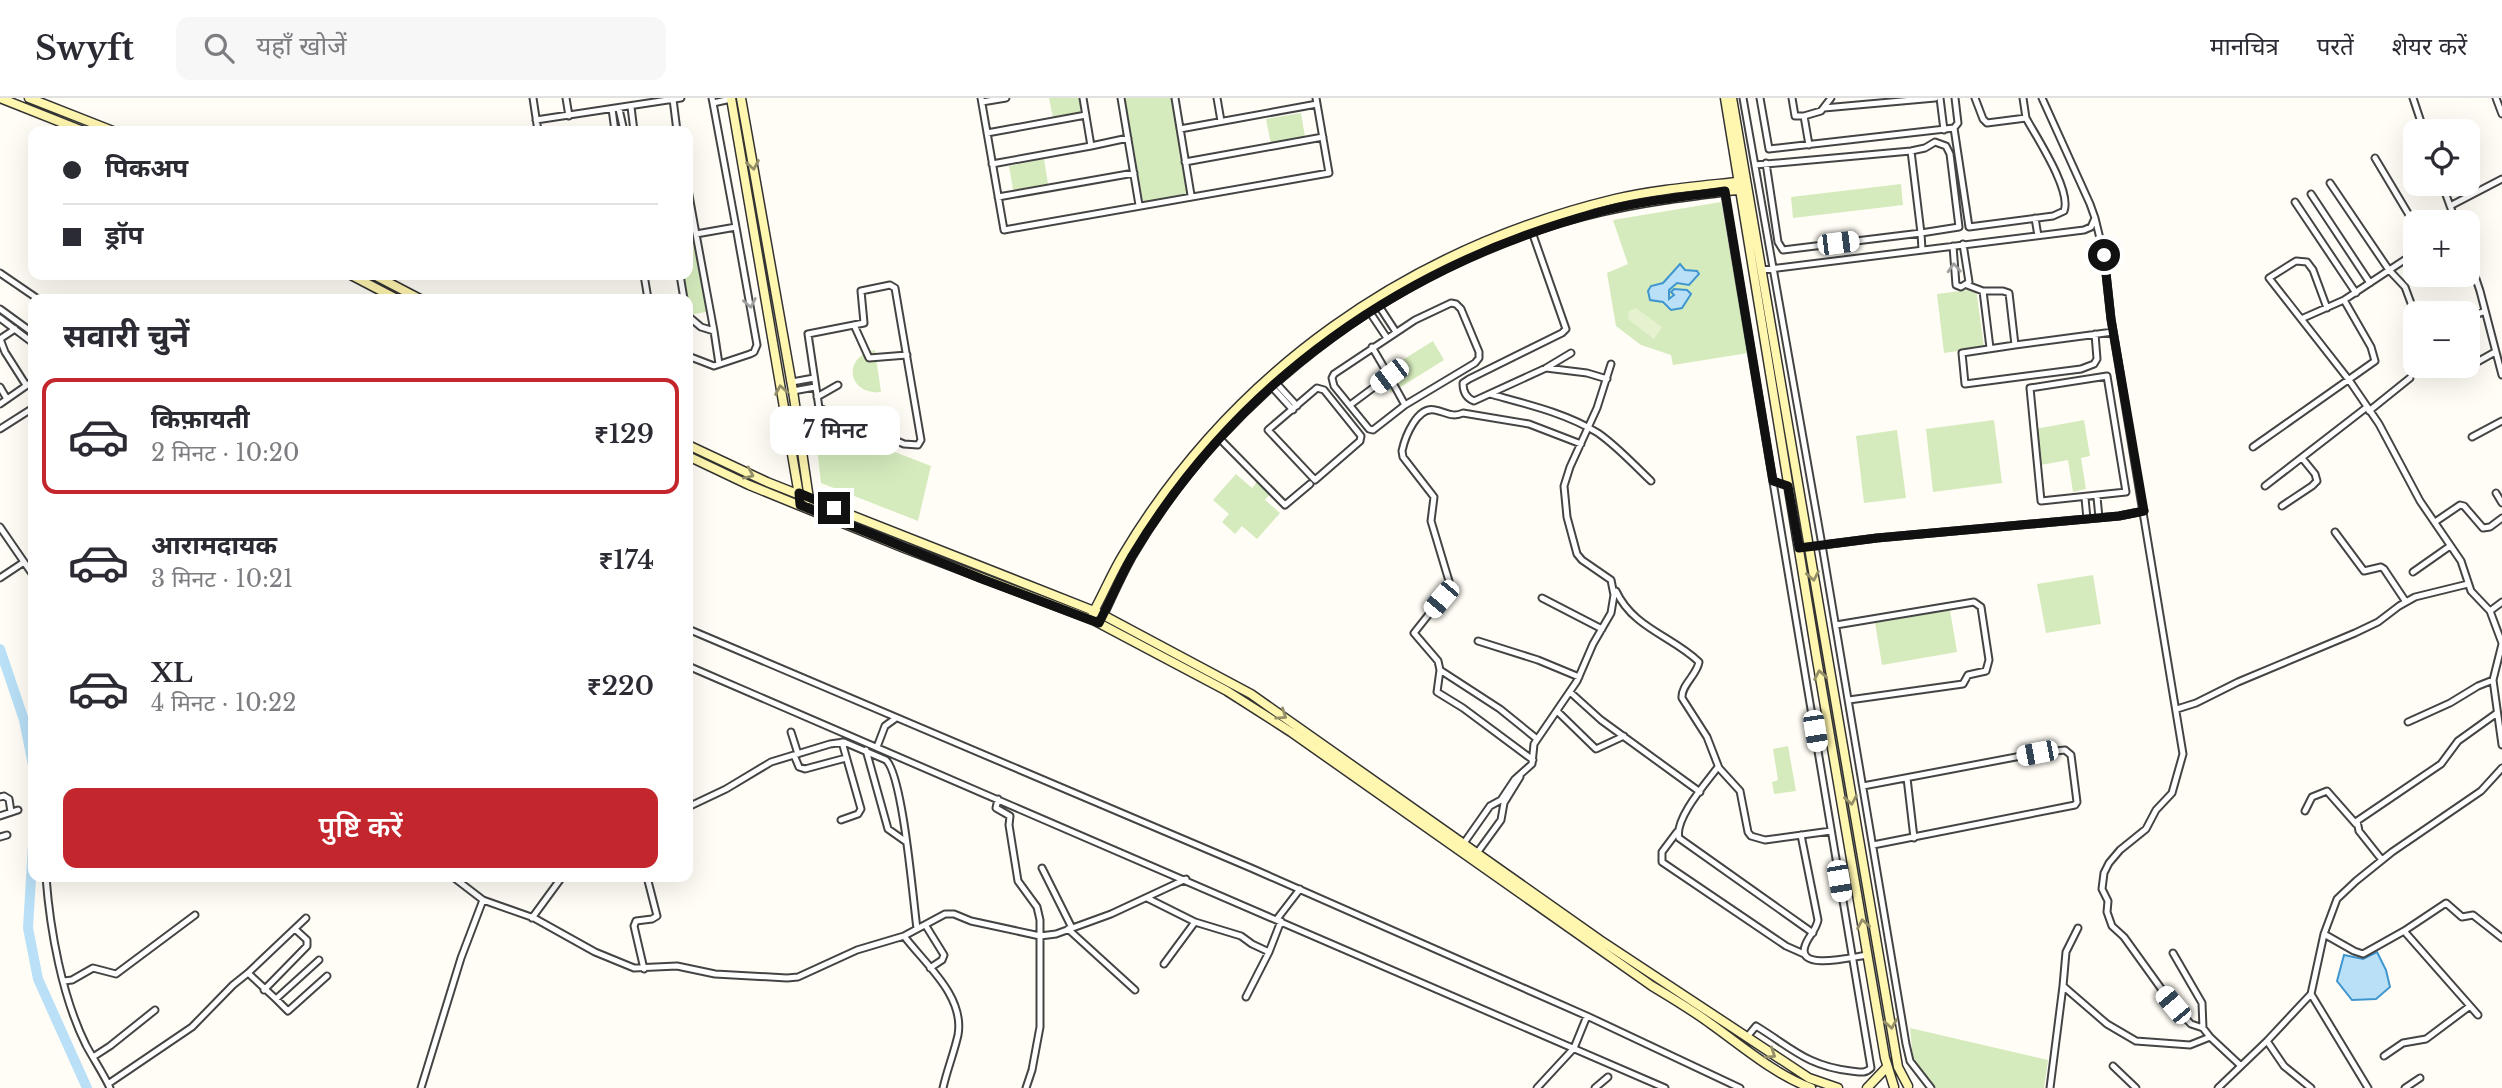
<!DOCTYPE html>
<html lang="hi">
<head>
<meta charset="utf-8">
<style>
	:root { --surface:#fff; --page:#f7f7f7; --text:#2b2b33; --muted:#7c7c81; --line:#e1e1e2; --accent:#c4262e }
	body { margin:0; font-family:"Libre Baskerville","Noto Sans Devanagari",serif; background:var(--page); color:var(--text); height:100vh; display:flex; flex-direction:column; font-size:26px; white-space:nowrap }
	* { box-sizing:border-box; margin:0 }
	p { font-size:23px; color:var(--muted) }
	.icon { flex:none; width:38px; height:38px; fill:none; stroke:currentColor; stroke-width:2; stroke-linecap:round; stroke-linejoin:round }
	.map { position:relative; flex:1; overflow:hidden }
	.drawer { position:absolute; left:28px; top:196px; width:665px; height:588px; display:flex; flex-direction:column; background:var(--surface); border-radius:14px; box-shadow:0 7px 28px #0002 }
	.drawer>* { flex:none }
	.guide { position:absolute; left:28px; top:28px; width:665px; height:154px; border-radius:14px; box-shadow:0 7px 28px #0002; display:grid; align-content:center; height:154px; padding:0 35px; background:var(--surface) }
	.buttons { position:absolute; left:2403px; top:21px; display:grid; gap:14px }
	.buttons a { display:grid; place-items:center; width:77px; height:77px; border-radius:14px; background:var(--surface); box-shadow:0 7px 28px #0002; font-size:35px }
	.end { position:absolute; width:32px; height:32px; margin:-16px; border:9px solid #111; background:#fff; box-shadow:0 0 0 4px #fff }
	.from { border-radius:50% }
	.bubble { position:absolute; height:49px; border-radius:14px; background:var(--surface); box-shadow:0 7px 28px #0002; font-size:23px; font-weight:600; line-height:49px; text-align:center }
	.car { position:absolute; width:21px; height:42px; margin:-21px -10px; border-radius:9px; box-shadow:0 0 5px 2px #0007; background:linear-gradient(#fff 24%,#345 0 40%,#fff 0 76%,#345 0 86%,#fff 0) }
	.guide b { display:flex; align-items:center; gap:24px; height:66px; font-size:26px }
	.guide b+b { border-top:2px solid var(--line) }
	.guide i { width:18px; height:18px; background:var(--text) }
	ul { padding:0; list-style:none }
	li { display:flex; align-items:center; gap:21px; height:116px; margin:0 14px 10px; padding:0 21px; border:4px solid transparent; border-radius:14px }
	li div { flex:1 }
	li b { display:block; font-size:26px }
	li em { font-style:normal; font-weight:600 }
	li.selected { border-color:var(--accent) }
	li>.icon { width:63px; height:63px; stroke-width:1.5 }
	h2 { padding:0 35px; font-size:32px; line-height:84px }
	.primary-button { display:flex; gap:14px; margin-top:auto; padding:14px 35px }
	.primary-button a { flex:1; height:80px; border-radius:14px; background:var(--accent); color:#fff; font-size:28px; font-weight:600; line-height:80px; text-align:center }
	header { display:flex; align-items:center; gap:42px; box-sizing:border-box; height:98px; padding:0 35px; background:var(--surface); border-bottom:2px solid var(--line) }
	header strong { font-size:33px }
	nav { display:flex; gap:38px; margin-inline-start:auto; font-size:24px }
	.search { width:490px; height:63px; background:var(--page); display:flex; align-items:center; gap:18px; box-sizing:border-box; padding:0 24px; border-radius:14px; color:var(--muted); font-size:26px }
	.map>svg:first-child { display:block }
	.green { fill:#d5ebbd }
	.pitch { fill:#e6f2cf }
	.water { fill:#b9e0f7; stroke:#3f96cf; stroke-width:2 }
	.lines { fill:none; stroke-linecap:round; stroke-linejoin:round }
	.river { stroke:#b9e0f7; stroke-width:10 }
	.street-casing { stroke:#444; stroke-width:9 }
	.secondary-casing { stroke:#333; stroke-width:11 }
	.street { stroke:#fff; stroke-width:5 }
	.secondary { stroke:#fff6b0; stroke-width:8 }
	.oneway { stroke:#948f68 }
	.oneway2 { stroke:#a0a0a0 }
	.route { stroke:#111; stroke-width:9 }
</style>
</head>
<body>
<header>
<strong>Swyft</strong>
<div class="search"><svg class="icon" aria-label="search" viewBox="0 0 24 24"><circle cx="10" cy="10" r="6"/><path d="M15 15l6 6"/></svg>यहाँ खोजें</div>
<nav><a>मानचित्र</a><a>परतें</a><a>शेयर करें</a></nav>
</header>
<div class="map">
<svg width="2502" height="990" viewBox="0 0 2502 990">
	<rect width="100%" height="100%" fill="#fffdf5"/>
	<path class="green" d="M1049,0H1081L1084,15L1053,20Z
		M1125,0H1171L1188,96L1143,104Z
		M1301,15L1305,39L1271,46L1266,21Z
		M1044,61L1048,86L1013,92L1009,68Z
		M688,62L712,213L688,217V201H685L681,177H688Z
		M1901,86L1903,107L1793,120L1791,99Z
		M1721,104L1748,255L1673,267L1671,257L1641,247L1616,228L1607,175L1628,166L1613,122Z
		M1976,191L1984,249L1944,255L1937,196Z
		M1433,243L1444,262L1391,295L1380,276Z
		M875,252L881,294C847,297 842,258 875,252Z
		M1994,322L2002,385L1933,394L1926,331Z
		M2084,322L2090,358L2081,360L2086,391L2073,394L2068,362L2041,367L2035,331Z
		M814,323L931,368L918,423L821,385Z
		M1897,332L1906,400L1864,405L1856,338Z
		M1236,376L1252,390L1261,379L1274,391L1265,402L1280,415L1257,441L1242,428L1235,436L1222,424L1229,416L1213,402Z
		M2093,477L2101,526L2046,535L2037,486Z
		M1950,512L1957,554L1882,567L1875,525Z
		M1788,648L1796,693L1774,696L1772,684L1778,682L1773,651Z
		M1910,930L2048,962L2044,990H1936L1913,962Z"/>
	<path class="pitch" d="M1636,210L1662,229L1654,241L1628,221L1629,213Z"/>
	<path class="water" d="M1680,166L1685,172L1697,173L1699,176L1689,187L1677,185L1669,192V201L1674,197L1671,194L1674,191L1687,192L1691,196L1682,210L1671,212L1663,204L1650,202L1648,193L1651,188L1663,185Z
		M2377,854L2386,872L2390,889L2376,901L2352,902L2337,883L2344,857L2363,861Z"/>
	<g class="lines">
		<path class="river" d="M0,551L24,622L33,667
			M33,747L28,830L38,881L87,990"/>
		<defs>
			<path id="street" d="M533,0L538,33
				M566,0L569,18
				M712,0L713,5L731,1
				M981,0L1004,132L1329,75L1316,0
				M1083,0L1091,48L1128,40
				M1121,0L1139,107
				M1175,0L1191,97
				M1217,0L1221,23
				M1743,0L1822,447L1906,946L1910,963L1931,990
				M1760,0L1769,51L1954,30L1958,25L1955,0
				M1792,0L1795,18H1804L1809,47
				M1940,0L1944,32
				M1975,0L1983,21L1987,25L2026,20L2023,0
				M2413,0L2424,33
				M2496,0L2502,16
				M673,1L677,33
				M982,4L1006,0
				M713,5L736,129
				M631,9L634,33
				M1824,10L1935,0
				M612,11L615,33
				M619,11L624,33
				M1804,18L1821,13L1831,0
				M536,22L681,0
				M1954,30L1969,129L2053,118L2064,113C2072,93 2037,40 2026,20
				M1180,31L1317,6
				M987,35L1086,17
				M2375,60L2415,127
				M1185,64L1323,39
				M1766,65L1778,144L1783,152L1921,135L1911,53
				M992,66L1091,48
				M1755,67L1911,53L1925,50L1935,44L1946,48L1950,56L1959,129L1921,135L1922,152
				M2330,85L2389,172L2405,189L2415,216
				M2442,86L2456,124
				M1724,91L1871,970C1865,976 1860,974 1851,973C1807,968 1792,950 1756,928L1747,939
				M688,92L696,136L736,129L757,247L754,254L750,256L714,268L688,258
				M2311,96L2370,185
				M998,99L1134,75
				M2295,104L2356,195
				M2450,108L2502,81
				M2035,120L2038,138
				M2095,120L2104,157L2111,221L2183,656L2172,695L2156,712L2146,731L2120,752L2109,765L2104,775L2102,791L2108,803L2107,814L2112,828L2124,839L2173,907L2191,926L2203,930L2210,939
				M1532,134L1566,231L1562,235L1469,281L1463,285C1463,293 1466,300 1474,303L1546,270L1571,255
				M1953,148L1956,187L1961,189L1969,184L1963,146
				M2468,157L2480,193L2502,277
				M1762,172L2084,132L2091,129L2095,120L2090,106L2042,0
				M0,175L38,201
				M644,177L648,201
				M680,177L684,201
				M890,187L895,190L921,342L918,347L904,346L819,310L808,236L864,225L861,193Z
				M1967,187L1983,193H2003L2009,195L2015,247L2113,234
				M1983,193L1990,250
				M1451,205L1456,206L1461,211L1479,254V260L1475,265L1405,307L1373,332L1369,331L1334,288L1332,280L1334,276L1415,222Z
				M1379,208L1396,234
				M2327,210L2313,172L2307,164L2296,163L2269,180L2349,282L2379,326L2420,403L2461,463L2471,493L2490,513L2502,545
				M0,211L33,235
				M1369,213L1387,240
				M688,218L701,229L714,233L696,136
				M0,220L33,245
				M2468,220L2485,213
				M2301,221L2344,202L2415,155
				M854,227L869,260L907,257
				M714,233L719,266
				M0,241L5,254L26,287
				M0,241L15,231
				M2015,247L1962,255L1965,286L2081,271L2094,266L2097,261L2095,236
				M1372,249L1389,278
				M2453,268L2458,273L2463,272L2495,254
				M1546,270L1587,275L1607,281
				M2107,278L2126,394L2041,403L2030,290Z
				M792,284L814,280
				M1276,285L1297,308
				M0,289L7,301
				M1272,289L1293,312
				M1317,290L1324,292L1361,338L1360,343L1315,382L1268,332Z
				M793,293L815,289
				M1490,296C1526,306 1566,315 1598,335C1618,349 1634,367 1651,383
				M817,299L838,287
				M0,306L33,283
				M1350,307L1389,278L1405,307
				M2369,313L2410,280
				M0,331L33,310
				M2472,339L2502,323
				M1220,341L1285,407L1310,386
				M2253,349L2375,263L2371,249L2344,202
				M2265,388L2367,309
				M2496,395L2502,405
				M2097,399L2099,420
				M2085,400L2087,421
				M2282,408L2312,388L2317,383L2315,376L2302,360
				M2435,424L2460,407L2464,408L2483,430L2490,429L2502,420
				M0,429L33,477
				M2335,434L2364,473L2381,469L2384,471L2406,504
				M1799,450L1877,440L2119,418L2144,413
				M2413,474L2450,448
				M0,480L24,464
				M1616,493C1633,530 1672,538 1699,564C1697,577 1681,587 1682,600L1707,639L1719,670L1740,693L1748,734L1751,738L1765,742L1831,733
				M1542,500L1602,531
				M2490,513L2502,504
				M1836,527L1974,504L1981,509L1989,562L1986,573L1968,577L1963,586L1849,602
				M688,531L1251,770L1587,918L1740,990
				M1478,543L1538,562L1579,579
				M2502,546L2493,582L2502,647
				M688,568L1665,990
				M1440,572L1500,611L1537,641
				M1570,594L1601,622L1700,694
				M2177,611L2196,605L2238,584L2355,535L2378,524L2399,508L2415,499L2468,486
				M1557,613L1596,651L1624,638
				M2408,624L2450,605L2478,588L2493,582
				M791,634L798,656
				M877,649L885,628L896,620
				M866,652L888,731L905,743
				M794,657L799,669L805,671L846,660
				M1533,662L1463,610L1437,594L1440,572L1438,563L1414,535L1441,501L1449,483L1431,423L1434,399L1403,359L1402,353C1405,339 1417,308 1435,312C1446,314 1452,320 1463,315L1529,326L1581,346
				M1718,669C1706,685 1674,721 1679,740L1813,835
				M1907,680L1914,740
				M1863,688L2037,655L2065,652L2071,657L2077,704L2075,707L1873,747
				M0,699L4,698L9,701L11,714
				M998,701L996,710L1010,718L1009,727L1018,783L1037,809L1040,822V929L1032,972L1026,990
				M688,709L726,691L771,664L830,646L844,644L886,662C903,678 913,801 917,831
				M2305,713L2312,699L2327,693L2356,726
				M0,718L18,712
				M841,722L858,716L861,711L842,644
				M1677,734L1662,754V764L1786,848L1804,856
				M1801,737L1818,822C1816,833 1808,838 1805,848C1796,874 1856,858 1868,857
				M0,739L7,737
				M1464,745L1490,708L1501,702L1515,681L1532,666L1534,646L1577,583L1593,546L1611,515L1614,497L1611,482L1582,462L1577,456L1567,419L1564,388L1570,369L1597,310L1611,266
				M1477,755L1501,722L1504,705L1520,679
				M2382,762L2359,733L2357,723L2441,666L2458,643L2497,615
				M1042,770L1072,830
				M46,779C50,832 62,899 86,947C94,962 103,975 110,990
				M453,779L483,802
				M1147,800L1195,824L1241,838L1252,846L1269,854
				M532,820L562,779
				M1277,821L1300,791
				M926,828L944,857L942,862L930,870
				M2078,830L2066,854L2063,888L2107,926L2136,943L2190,947L2210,939L2240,967
				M1068,831L1135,892
				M2404,833L2478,917
				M2324,836L2354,853L2363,856L2404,833L2446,805L2462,819L2473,817L2502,840
				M904,838C925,866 965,898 958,937C954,955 947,972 943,990
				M2173,855L2202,905L2203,930
				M1164,866L1195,824
				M644,871L634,828L636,823L652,821L657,818L647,779
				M248,875L276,901L319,862
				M64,883L72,882L93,870L116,876L195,817
				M264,892L307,848V842L295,831
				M2311,896L2368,990
				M1246,899L1269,854L1281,823
				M276,901L288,913L327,878
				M2267,943L2284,968L2311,990
				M2384,958L2403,945L2426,941L2470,908
				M93,959L110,948L155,912
				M2113,968L2136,990
				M108,986L192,929L233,887L248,875L306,820
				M421,990L461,860L483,802L534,820L595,854L634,870L677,868L715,876L787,880L798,879L857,852L904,838L945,816H954L971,823L1040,838L1056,836L1111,816L1186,781
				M1537,990L1574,950L1587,918
				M1595,990L1608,979
				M2050,990L2063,888
				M2218,990L2267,943L2311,896L2324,836L2337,801L2356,783L2392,754L2481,693L2502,670
				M2405,990L2420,980"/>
			<path id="secondary" d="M0,0L83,33
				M29,0L113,33
				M731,0L799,397
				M741,0L793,293L809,401
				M1725,0L1816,556L1885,960L1894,989
				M1732,0L1898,969L1908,988
				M351,177L397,201
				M374,177L420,201
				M688,347L767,384L1094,513C1104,495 1112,475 1123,457C1233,273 1408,151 1615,101C1658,91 1702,88 1746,83
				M688,358L749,387L904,450L1093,522L1227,593L1291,634L1652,888C1672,900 1692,912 1711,926C1742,948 1774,976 1811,990
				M1092,518L1094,513L1103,517L1251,596L1600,842L1809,980L1838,990
				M1101,521C1110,501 1120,479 1131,459C1230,289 1411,157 1603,113C1649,102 1697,97 1744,91
				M1867,990L1887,969"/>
		</defs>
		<use href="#street" class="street-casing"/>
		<use href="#secondary" class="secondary-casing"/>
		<use href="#street" class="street"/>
		<use href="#secondary" class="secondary"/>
	</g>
	<defs><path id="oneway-chevron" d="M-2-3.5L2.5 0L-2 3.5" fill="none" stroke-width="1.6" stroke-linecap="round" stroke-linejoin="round" transform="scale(1.75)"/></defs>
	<g class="oneway">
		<use href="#oneway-chevron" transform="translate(753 67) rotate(80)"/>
		<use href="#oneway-chevron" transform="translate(781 292) rotate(-100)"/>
		<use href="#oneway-chevron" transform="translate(749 376) rotate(24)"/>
		<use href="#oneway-chevron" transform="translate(1813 478) rotate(80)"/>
		<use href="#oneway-chevron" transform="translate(1820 577) rotate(-100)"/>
		<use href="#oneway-chevron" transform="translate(1282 617) rotate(34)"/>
		<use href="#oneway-chevron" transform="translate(1851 702) rotate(80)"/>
		<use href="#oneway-chevron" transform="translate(1863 826) rotate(-100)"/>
		<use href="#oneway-chevron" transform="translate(1891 926) rotate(80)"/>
		<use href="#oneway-chevron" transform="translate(1771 956) rotate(34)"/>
	</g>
	<g class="oneway2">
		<use href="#oneway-chevron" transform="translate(1954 170) rotate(-93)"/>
		<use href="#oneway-chevron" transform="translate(750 205) rotate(79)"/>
	</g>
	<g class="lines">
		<path class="route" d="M834,410L799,395L800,407L982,481L1099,525C1110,503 1120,479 1132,458C1238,282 1403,167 1599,114C1640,103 1683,99 1725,93L1773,383L1788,388L1799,450L1877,440L2119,418L2144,413L2111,221L2104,157"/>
	</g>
</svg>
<div class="buttons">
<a><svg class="icon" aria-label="locate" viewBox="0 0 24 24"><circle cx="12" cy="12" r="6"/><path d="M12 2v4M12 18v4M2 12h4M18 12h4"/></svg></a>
<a>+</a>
<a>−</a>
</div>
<i class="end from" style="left:2104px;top:157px"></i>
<i class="end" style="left:834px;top:410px"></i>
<div class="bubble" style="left:770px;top:308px;width:130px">7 मिनट</div>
<i class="car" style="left:1838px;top:145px;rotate:83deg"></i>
<i class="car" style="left:1389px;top:278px;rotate:233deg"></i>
<i class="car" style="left:1441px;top:501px;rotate:220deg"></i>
<i class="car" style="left:1815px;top:633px;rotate:171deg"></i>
<i class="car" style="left:2037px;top:655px;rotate:259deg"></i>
<i class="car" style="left:1839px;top:783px;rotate:170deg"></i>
<i class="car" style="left:2173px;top:907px;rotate:320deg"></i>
<div class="guide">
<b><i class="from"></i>पिकअप</b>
<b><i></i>ड्रॉप</b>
</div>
<section class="drawer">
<h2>सवारी चुनें</h2>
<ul>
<li class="selected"><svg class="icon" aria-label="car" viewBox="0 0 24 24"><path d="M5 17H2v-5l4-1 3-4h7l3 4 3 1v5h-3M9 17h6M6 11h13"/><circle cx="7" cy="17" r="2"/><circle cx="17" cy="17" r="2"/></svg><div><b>किफ़ायती</b><p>2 मिनट · 10:20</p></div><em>₹129</em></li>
<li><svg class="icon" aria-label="car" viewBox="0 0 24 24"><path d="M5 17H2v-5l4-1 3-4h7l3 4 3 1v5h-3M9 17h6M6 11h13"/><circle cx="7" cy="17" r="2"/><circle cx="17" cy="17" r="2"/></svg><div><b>आरामदायक</b><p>3 मिनट · 10:21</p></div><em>₹174</em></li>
<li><svg class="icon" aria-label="car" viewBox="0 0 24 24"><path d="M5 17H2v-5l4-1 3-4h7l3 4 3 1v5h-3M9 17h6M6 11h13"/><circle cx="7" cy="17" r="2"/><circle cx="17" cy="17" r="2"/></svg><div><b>XL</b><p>4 मिनट · 10:22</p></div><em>₹220</em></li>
</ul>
<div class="primary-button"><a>पुष्टि करें</a></div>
</section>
</div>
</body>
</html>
